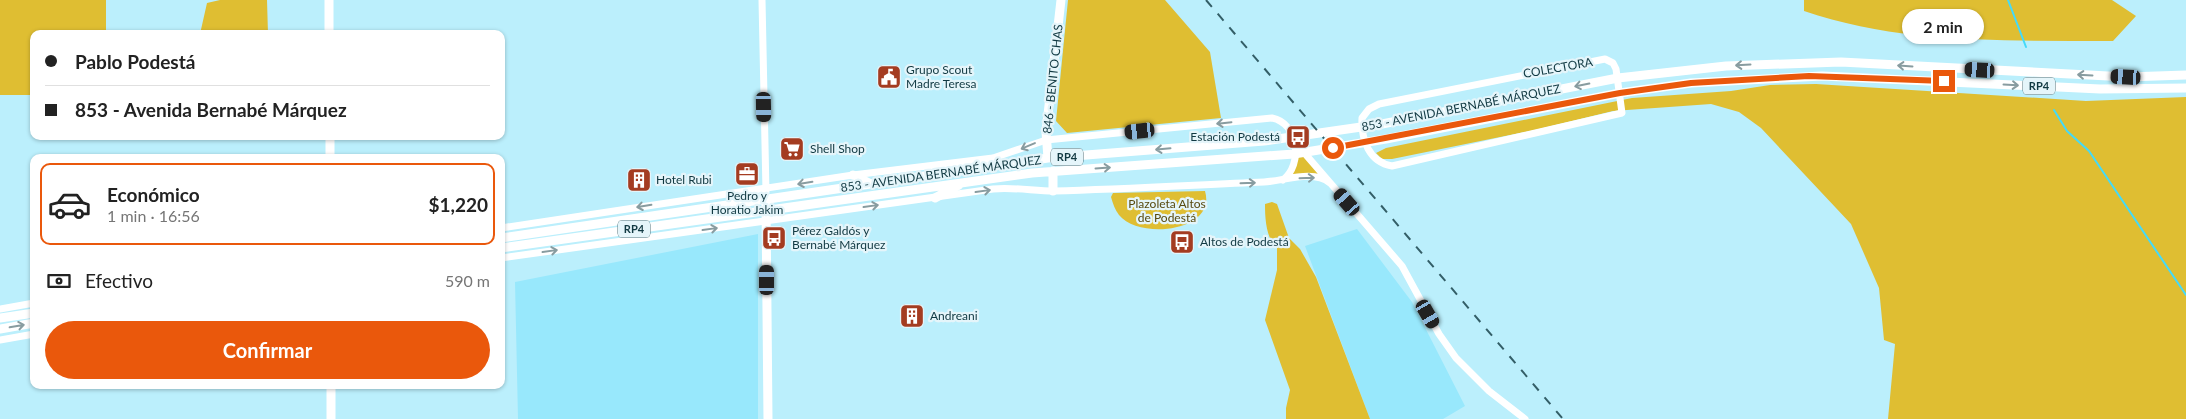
<!DOCTYPE html>
<html lang="es">
<head>
<meta charset="utf-8">
<style>
	:root { --surface:#fff; --page:#f6f6f6; --text:#222; --muted:#767676; --line:#e0e0e0; --accent:#ea580c }
	body { margin:0; font-family:Lato,sans-serif; background:var(--page); color:var(--text); height:100vh; display:flex; flex-direction:column; font-size:19px; white-space:nowrap }
	* { box-sizing:border-box; margin:0 }
	p { font-size:16px; color:var(--muted) }
	.icon { flex:none; width:28px; height:28px; fill:none; stroke:currentColor; stroke-width:2; stroke-linecap:round; stroke-linejoin:round }
	.map { position:relative; flex:1; overflow:hidden }
	.details { position:absolute; left:30px; top:154px; width:475px; height:235px; display:flex; flex-direction:column; background:var(--surface); border-radius:10px; box-shadow:0 1px 4px #0004 }
	.details>* { flex:none }
	.banner { position:absolute; left:30px; top:30px; width:475px; height:110px; border-radius:10px; box-shadow:0 1px 4px #0004; display:grid; align-content:center; height:110px; padding:0 15px; background:var(--surface) }
	.end { position:absolute; width:22px; height:22px; margin:-11px; border:6px solid #ea580c; background:#fff; box-shadow:0 0 0 2px #fff }
	.from { border-radius:50% }
	.bubble { position:absolute; height:35px; border-radius:18px; background:var(--surface); box-shadow:0 1px 4px #0004; font-size:16px; font-weight:700; line-height:35px; text-align:center }
	.car { position:absolute; width:15px; height:30px; margin:-15px -8px; border-radius:6px; box-shadow:0 0 4px 1px #0007; background:linear-gradient(#222 24%,#8ab4d8 0 40%,#222 0 76%,#8ab4d8 0 86%,#222 0) }
	.banner b { display:flex; align-items:center; gap:18px; height:48px; font-size:19px }
	.banner b+b { border-top:1px solid var(--line) }
	.banner i { width:12px; height:12px; background:var(--text) }
	ul { padding:9px 0 0; list-style:none }
	li { display:flex; align-items:center; gap:15px; height:82px; margin:0 10px 8px; padding:0 5px; border:2px solid transparent; border-radius:10px }
	li div { flex:1 }
	li b { display:block; font-size:19px }
	li em { font-style:normal; font-weight:700 }
	li.selected { border-color:var(--accent) }
	li>.icon { width:45px; height:45px; stroke-width:1.5 }
	.pay { display:flex; align-items:center; gap:12px; height:55px; padding:0 15px; font-size:19px }
	.pay p { margin-inline-start:auto }
	.primary-button { display:flex; gap:10px; margin-top:auto; padding:10px 15px }
	.primary-button a { flex:1; height:58px; border-radius:30px; background:var(--accent); color:#fff; font-size:20px; font-weight:700; line-height:58px; text-align:center }
	.map>svg:first-child { display:block }
	.built { fill:#98e8fc }
	.green { fill:#dfbe32 }
	.lines { fill:none; stroke-linecap:round; stroke-linejoin:round }
	.stream { stroke:#44daf9; stroke-width:2 }
	.minor { stroke:#fff; stroke-width:7 }
	.major { stroke:#fff; stroke-width:9 }
	.rail { stroke:#335e67; stroke-width:2; stroke-dasharray:9 9; stroke-linecap:butt }
	.oneway { stroke:#889ca0 }
	.route { stroke:#ea580c; stroke-width:6 }
	.labels { text-anchor:middle; stroke-width:4.5; stroke-linejoin:round; paint-order:stroke }
	.shield { fill:#e5f5fa; stroke:#517179; stroke-width:1 }
	.shield-label { font-size:11px; font-weight:bold; fill:#113942 }
	.street-label { font-size:12px; fill:#113942; stroke:#e5f5fa }
	.poi-label { font-size:12px; fill:#113942; stroke:#e5f5fa; text-anchor:start }
	.park-label { font-size:12px; fill:#584a0f; stroke:#e5f5fa }
</style>
</head>
<body>
<div class="map">
<svg width="2186" height="419" viewBox="0 0 2186 419">
	<rect width="100%" height="100%" fill="#bbeffc"/>
	<path class="built" d="M1357,229L1412,302L1465,406L1443,419H1370L1305,246Z
		M758,234V419H518L515,282Z"/>
	<path class="green" d="M0,0H106V34H34V95H0Z
		M220,0H267L268,34H200L207,3Z
		M1068,0H1165L1210,52L1221,118L1067,133L1056,121Z
		M1804,0H2112L2136,16L2113,41C2009,40 1903,45 1804,11Z
		M1816,84L2086,101L2186,97V419H1888L1895,344L1884,340L1879,288L1851,224L1761,128L1739,112L1711,104L1613,111L1535,130L1392,159H1382L1376,153L1386,148L1632,98L1731,91L1770,85Z
		M1299,151L1319,174L1291,177Z
		M1205,191C1217,232 1139,240 1119,215C1115,210 1113,204 1111,197L1113,193Z
		M1272,202L1277,204L1289,238L1300,249L1316,277L1370,419H1286V408L1290,390L1265,320L1277,270V248C1266,238 1265,219 1265,204Z"/>
	<g class="lines">
		<path class="stream" d="M2008,0L2026,47
			M2054,110L2067,131L2089,151L2186,295"/>
		<path class="minor" d="M762,0L766,192
			M1605,59L1613,63L1616,69L1622,113L1392,166C1369,162 1361,140 1362,118L1369,109L1379,104Z
			M1294,141L1402,266L1439,334L1456,358L1489,391L1525,419
			M501,228L853,175L993,158L1046,140L1272,118C1299,123 1303,165 1283,180
			M501,258L993,189C1014,187 1034,191 1054,191C1124,189 1194,185 1264,182C1284,181 1313,169 1330,183
			M0,309L34,303
			M0,340L34,334"/>
		<path class="major" d="M329,0V34
			M330,136V158
			M1048,158L1046,132L1061,0
			M1053,171V191
			M853,175L871,184
			M935,198L959,185
			M766,204L768,419
			M501,238L1048,158L1264,141L1382,124L1618,78L1726,66L1841,62L2127,77L2186,75
			M501,248L1032,173L1294,154L1386,139L1620,93L1691,83L1822,76L2100,89L2186,88
			M0,318L34,313
			M0,329L34,323
			M331,385V419"/>
		<path class="rail" d="M1206,0L1563,419"/>
	</g>
	<defs><path id="oneway-shaft" d="M-6 0H5M1.5-3L5.5 0L1.5 3" fill="none" stroke-width="1.6" stroke-linecap="round" stroke-linejoin="round" transform="scale(1.25)"/></defs>
	<g class="oneway">
		<use href="#oneway-shaft" transform="translate(1743 65) rotate(177)"/>
		<use href="#oneway-shaft" transform="translate(1905 66) rotate(-176)"/>
		<use href="#oneway-shaft" transform="translate(2085 75) rotate(-177)"/>
		<use href="#oneway-shaft" transform="translate(1582 85) rotate(169)"/>
		<use href="#oneway-shaft" transform="translate(2011 85) rotate(3)"/>
		<use href="#oneway-shaft" transform="translate(1224 123) rotate(174)"/>
		<use href="#oneway-shaft" transform="translate(1028 146) rotate(157)"/>
		<use href="#oneway-shaft" transform="translate(1163 149) rotate(175)"/>
		<use href="#oneway-shaft" transform="translate(1103 168) rotate(-4)"/>
		<use href="#oneway-shaft" transform="translate(1307 178) rotate(-2)"/>
		<use href="#oneway-shaft" transform="translate(805 183) rotate(171)"/>
		<use href="#oneway-shaft" transform="translate(1248 183) rotate(-2)"/>
		<use href="#oneway-shaft" transform="translate(983 191) rotate(-8)"/>
		<use href="#oneway-shaft" transform="translate(644 206) rotate(171)"/>
		<use href="#oneway-shaft" transform="translate(871 206) rotate(-8)"/>
		<use href="#oneway-shaft" transform="translate(710 229) rotate(-8)"/>
		<use href="#oneway-shaft" transform="translate(550 251) rotate(-8)"/>
		<use href="#oneway-shaft" transform="translate(17 326) rotate(-10)"/>
	</g>
	<g class="lines">
		<path class="route" d="M1333,148L1620,93L1691,83L1809,76L1944,81"/>
	</g>
	<defs>
		<symbol id="civic-square" viewBox="-11 -11 22 22"><rect x="-9" y="-9" width="18" height="18" rx="4" fill="#a43c21" stroke="#e5f5fa"/><path d="M-.6-6.5H3V-4.5H.6V-3L4-1V1h2V6H-6V1h2V-1L-.6-3ZM-1.2 2.5V6h2.4V2.5Z" fill="#fff"/></symbol>
		<symbol id="bus-square" viewBox="-11 -11 22 22"><rect x="-9" y="-9" width="18" height="18" rx="4" fill="#a43c21" stroke="#e5f5fa"/><path d="M-5-6H5V4H4V6H2V4H-2V6H-4V4H-5ZM-3.5-4V0h7V-4ZM-3.5 1.2v1.5H-2V1.2ZM2 1.2v1.5H3.5V1.2Z" fill="#fff"/></symbol>
		<symbol id="supermarket-square" viewBox="-11 -11 22 22"><rect x="-9" y="-9" width="18" height="18" rx="4" fill="#a43c21" stroke="#e5f5fa"/><path d="M-6-5.5h2.5l.6 2H6L4.5 2H-2.5L-4.4-4H-6ZM-1.5 3.2a1.3 1.3 0 1 0 .1 0ZM3 3.2a1.3 1.3 0 1 0 .1 0Z" fill="#fff"/></symbol>
		<symbol id="office-square" viewBox="-11 -11 22 22"><rect x="-9" y="-9" width="18" height="18" rx="4" fill="#a43c21" stroke="#e5f5fa"/><path d="M-6-3h4V-5.5h4V-3h4V5H-6ZM-1-4.5V-3h2v-1.5ZM-6 0V1H6V0Z" fill="#fff"/></symbol>
		<symbol id="building-square" viewBox="-11 -11 22 22"><rect x="-9" y="-9" width="18" height="18" rx="4" fill="#a43c21" stroke="#e5f5fa"/><path d="M-4-6H4V6H1V3H-1V6H-4ZM-2.5-4.3h1.7v1.8h-1.7ZM.8-4.3h1.7v1.8H.8ZM-2.5-1h1.7V.8h-1.7ZM.8-1h1.7V.8H.8Z" fill="#fff"/></symbol>
	</defs>
	<g fill-rule="evenodd">
		<use href="#civic-square" x="875" y="63" width="28" height="28"/>
		<use href="#bus-square" x="1284" y="123" width="28" height="28"/>
		<use href="#supermarket-square" x="778" y="135" width="28" height="28"/>
		<use href="#office-square" x="733" y="160" width="28" height="28"/>
		<use href="#building-square" x="625" y="166" width="28" height="28"/>
		<use href="#bus-square" x="760" y="224" width="28" height="28"/>
		<use href="#bus-square" x="1168" y="228" width="28" height="28"/>
		<use href="#building-square" x="898" y="302" width="28" height="28"/>
	</g>
	<g class="labels">
		<g class="shield">
			<rect x="2023" y="77.5" width="32" height="17" rx="4"/>
			<rect x="1051" y="148.5" width="32" height="17" rx="4"/>
			<rect x="618" y="220.5" width="32" height="17" rx="4"/>
		</g>
		<g class="shield-label">
			<text x="2039" y="90">RP4</text>
			<text x="1067" y="161">RP4</text>
			<text x="634" y="233">RP4</text>
		</g>
		<g class="street-label">
			<text transform="translate(1558 68) rotate(-10)" y="4">COLECTORA</text>
			<text transform="translate(1053 79) rotate(-84)" y="4">846 - BENITO CHAS</text>
			<text transform="translate(1461 108) rotate(-11)" y="4">853 - AVENIDA BERNABÉ MÁRQUEZ</text>
			<text transform="translate(941 174) rotate(-8)" y="4">853 - AVENIDA BERNABÉ MÁRQUEZ</text>
		</g>
		<g class="poi-label">
			<text x="906" y="74">Grupo Scout<tspan x="906" dy="14">Madre Teresa</tspan></text>
			<text x="1280" y="141" text-anchor="end">Estación Podestá</text>
			<text x="810" y="153">Shell Shop</text>
			<text x="656" y="184">Hotel Rubi</text>
			<text x="747" y="200" text-anchor="middle">Pedro y<tspan x="747" dy="14">Horatio Jakim</tspan></text>
			<text x="792" y="235">Pérez Galdós y<tspan x="792" dy="14">Bernabé Márquez</tspan></text>
			<text x="1200" y="246">Altos de Podestá</text>
			<text x="930" y="320">Andreani</text>
		</g>
		<g class="park-label">
			<text x="1167" y="208">Plazoleta Altos<tspan x="1167" dy="14">de Podestá</tspan></text>
		</g>
	</g>
</svg>
<i class="end from" style="left:1333px;top:148px"></i>
<i class="end" style="left:1944px;top:81px"></i>
<div class="bubble" style="left:1902px;top:9px;width:82px">2 min</div>
<i class="car" style="left:1980px;top:70px;rotate:273deg"></i>
<i class="car" style="left:2126px;top:77px;rotate:273deg"></i>
<i class="car" style="left:764px;top:107px;rotate:179deg"></i>
<i class="car" style="left:1140px;top:131px;rotate:264deg"></i>
<i class="car" style="left:1347px;top:202px;rotate:319deg"></i>
<i class="car" style="left:767px;top:280px;rotate:0deg"></i>
<i class="car" style="left:1428px;top:314px;rotate:150deg"></i>
<div class="banner">
<b><i class="from"></i>Pablo Podestá</b>
<b><i></i>853 - Avenida Bernabé Márquez</b>
</div>
<section class="details">
<ul>
<li class="selected"><svg class="icon" aria-label="car" viewBox="0 0 24 24"><path d="M5 17H2v-5l4-1 3-4h7l3 4 3 1v5h-3M9 17h6M6 11h13"/><circle cx="7" cy="17" r="2"/><circle cx="17" cy="17" r="2"/></svg><div><b>Económico</b><p>1 min · 16:56</p></div><em>$1,220</em></li>
</ul>
<div class="pay"><svg class="icon" aria-label="cash" viewBox="0 0 24 24"><path d="M3 7h18v10H3z"/><circle cx="12" cy="12" r="2"/></svg>Efectivo<p>590 m</p></div>
<div class="primary-button"><a>Confirmar</a></div>
</section>
</div>
</body>
</html>
